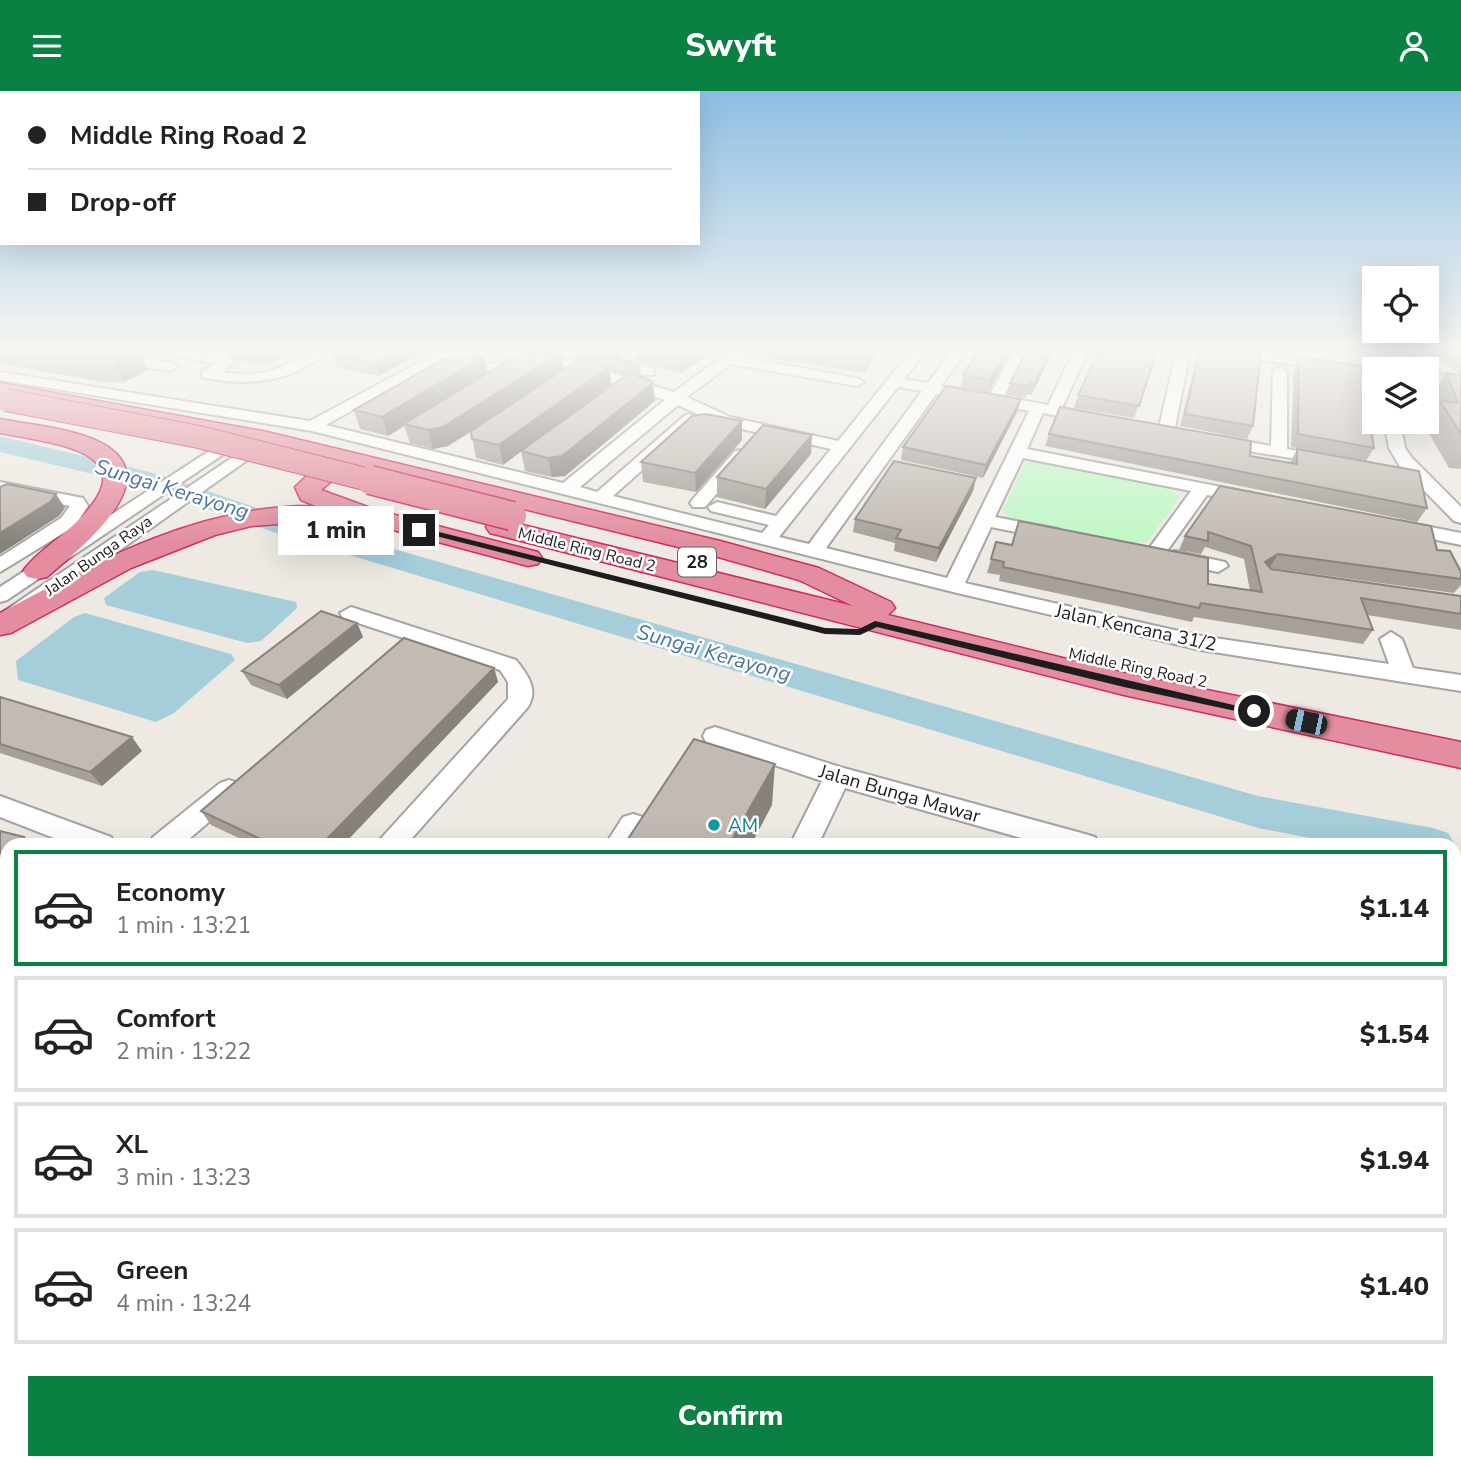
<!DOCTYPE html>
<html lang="en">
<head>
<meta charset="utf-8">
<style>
	:root { --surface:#fff; --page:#f2f2f2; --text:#222; --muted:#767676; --line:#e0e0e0; --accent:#0b8043 }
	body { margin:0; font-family:"Nunito Sans",sans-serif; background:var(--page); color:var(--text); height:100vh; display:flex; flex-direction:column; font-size:26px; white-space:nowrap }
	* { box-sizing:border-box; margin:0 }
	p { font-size:23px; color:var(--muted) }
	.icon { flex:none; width:38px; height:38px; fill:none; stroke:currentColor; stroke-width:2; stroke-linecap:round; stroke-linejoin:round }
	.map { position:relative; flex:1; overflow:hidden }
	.panel { position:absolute; left:0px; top:747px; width:1461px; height:632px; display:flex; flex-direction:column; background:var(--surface); border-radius:21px 21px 0 0; box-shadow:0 7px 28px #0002 }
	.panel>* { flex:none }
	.hud { position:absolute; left:0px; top:0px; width:700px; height:154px; box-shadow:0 7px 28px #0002; display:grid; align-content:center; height:154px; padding:0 28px; background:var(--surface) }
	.fabs { position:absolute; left:1362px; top:175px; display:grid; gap:14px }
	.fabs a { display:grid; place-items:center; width:77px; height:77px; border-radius:0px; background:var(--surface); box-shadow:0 7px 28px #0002; font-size:35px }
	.end { position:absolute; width:32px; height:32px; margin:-16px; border:9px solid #1d1d1d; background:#fff; box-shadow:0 0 0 4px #fff }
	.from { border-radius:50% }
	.bubble { position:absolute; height:49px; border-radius:0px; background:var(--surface); box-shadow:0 7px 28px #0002; font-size:23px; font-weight:800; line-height:49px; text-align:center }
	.car { position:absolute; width:21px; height:42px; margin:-21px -10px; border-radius:9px; box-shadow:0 0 5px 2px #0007; background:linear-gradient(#222 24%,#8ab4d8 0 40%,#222 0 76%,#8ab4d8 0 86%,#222 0) }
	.hud b { display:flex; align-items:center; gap:24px; height:66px; font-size:26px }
	.hud b+b { border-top:2px solid var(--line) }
	.hud i { width:18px; height:18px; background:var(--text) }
	ul { padding:12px 0 0; list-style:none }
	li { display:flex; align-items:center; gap:21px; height:116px; margin:0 14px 10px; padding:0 14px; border:4px solid var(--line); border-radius:0px }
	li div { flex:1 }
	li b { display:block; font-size:26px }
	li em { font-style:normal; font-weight:800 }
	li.on { border-color:var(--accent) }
	li>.icon { width:63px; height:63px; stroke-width:1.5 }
	.action { display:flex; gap:14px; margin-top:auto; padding:14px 28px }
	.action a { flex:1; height:80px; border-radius:0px; background:var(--accent); color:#fff; font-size:28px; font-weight:800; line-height:80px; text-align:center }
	header { display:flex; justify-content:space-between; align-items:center; height:91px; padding:0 28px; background:var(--accent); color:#fff; font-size:32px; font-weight:800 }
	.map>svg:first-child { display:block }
	.park { fill:#c1f7c6 }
	.water { fill:#a5ceda }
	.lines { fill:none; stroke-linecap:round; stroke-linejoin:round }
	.river { fill:#a5ceda; fill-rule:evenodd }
	.minor-casing { stroke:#a4a4a4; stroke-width:4 }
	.highway-casing { stroke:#d22a64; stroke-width:3 }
	.minor { fill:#fff; fill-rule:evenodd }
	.highway { fill:#e38d9e; fill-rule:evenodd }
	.highway-bridge-far1-casing { stroke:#d22a64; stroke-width:24; stroke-linecap:butt }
	.highway-bridge-casing { stroke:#d22a64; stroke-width:31; stroke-linecap:butt }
	.highway-bridge-far1 { stroke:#e38d9e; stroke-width:22 }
	.highway-bridge { stroke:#e38d9e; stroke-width:28 }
	.wall { fill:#a7a09a; fill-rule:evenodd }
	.shaded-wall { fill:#88827d }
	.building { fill:#c2bab3; stroke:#88827d; stroke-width:2 }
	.route { fill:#1d1d1d }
	.culture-dot { fill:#0f9aa8; stroke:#fff; stroke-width:2.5 }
	.labels { text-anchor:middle; stroke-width:5; stroke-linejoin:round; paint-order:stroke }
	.far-street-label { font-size:16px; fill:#1d1d1d; stroke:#fff }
	.shield { fill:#fff; stroke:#616161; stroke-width:2 }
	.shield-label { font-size:18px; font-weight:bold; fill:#1d1d1d }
	.street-label { font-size:19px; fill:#1d1d1d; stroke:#fff }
	.culture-label { font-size:19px; fill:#0d838f; stroke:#fff; text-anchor:start }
	.water-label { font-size:21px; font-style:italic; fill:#4a77a1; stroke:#fff }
</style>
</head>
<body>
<header><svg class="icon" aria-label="menu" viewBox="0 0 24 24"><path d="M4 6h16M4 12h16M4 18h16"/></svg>Swyft<svg class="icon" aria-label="person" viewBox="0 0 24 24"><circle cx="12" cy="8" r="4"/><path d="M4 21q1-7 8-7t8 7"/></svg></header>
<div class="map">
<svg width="1461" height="1378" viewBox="0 0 1461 1378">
	<rect width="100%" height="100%" fill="#eeeae3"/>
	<path class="park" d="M1037,369L1170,398L1180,406L1147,451L1130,452L1011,430L1002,420L1026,372Z"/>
	<path class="water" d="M153,479L296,511L297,517L261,550L247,552L106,514L104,507L140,481Z
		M85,522L231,563L235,569L174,622L156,631L18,589L16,570L74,526Z"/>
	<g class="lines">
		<path class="river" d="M0,345L154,382L296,430L1258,705L1433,737L1448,742L1455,754H1346L1258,737L276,442L135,393L0,361Z"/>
		<defs>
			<path id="minor" d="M60,260H97L171,272L178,276L171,280L67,264Z
				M150,260H189L206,266L215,260H233L225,266L235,271L222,281C239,283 257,285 273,279C294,271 303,260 327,260C294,292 244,296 202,286V280L215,273Z
				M440,260H458L326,334L563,392L665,309L559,274L452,283L447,282V276L560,266L674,301L730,260H747L741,266L857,287L864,291L857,295L731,273L687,306L730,326L838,350L911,260H926L904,288L928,292L952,260H966L941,295L990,303L1014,260H1028L1003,306L1048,314L1074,260H1088L1062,317L1100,324L1102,327L1094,332L1043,322L1027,358L1252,402L1261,407L1252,412L1207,404L1162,467L1155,469L1145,463L1191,400L1023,367L995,426L1058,438L1061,442L1051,448L991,436L965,492L1201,545L1389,573L1380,548L1391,541L1402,548L1413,577L1461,584V600L1201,559L953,501L312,340L0,289V281L310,330ZM898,296L922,300L809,453L779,446ZM936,303L1029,320L947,487L826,457ZM678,314L719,333L831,358L776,425L717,411L708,416L711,420L769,434L762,442L613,405L696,331L698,328L690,323L684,325L597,401L580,396Z
				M627,260H644L630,270L654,278V284H644L614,274V268Z
				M1216,260H1256L1379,278H1374V285L1223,264Z
				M1405,260H1423L1461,283V293Z
				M1182,262L1189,266L1174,341L1166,346L1158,341L1175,266Z
				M1280,276L1287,280V358L1334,366L1336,370L1334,374L1217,355L1209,350L1217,345L1271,355L1273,280Z
				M1384,331H1400L1405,357L1412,367L1461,416V432L1454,430L1399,374L1389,357Z
				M243,338L251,343L249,346L7,509L0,511V496Z
				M267,343L273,345V351L8,538L0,540V523Z
				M741,359L749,364L747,368L705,416H693L690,412L693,408L735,360Z
				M0,391L83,407L88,415L75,435L0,481V466L61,427L70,415L0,401Z
				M1400,430L1461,442V454L1393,440L1391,436Z
				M1175,460L1225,471L1228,475L1218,481L1168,470L1165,466L1168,462Z
				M351,516L516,569C527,583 539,598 528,616L406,754H375L508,608V591L500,579L343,527L340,522Z
				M715,636L840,676L1085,743L1095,746L1099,754H1046L845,697L818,754H790L822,690L706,651L703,645L706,639Z
				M229,689L238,692L242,699L238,706L182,754H149L153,746L220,692Z
				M0,705L111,746L115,754H72L0,726Z
				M633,723L643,726L647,734L634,754H605L623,726Z
				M1454,842L1461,845V883L1454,881Z
				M7,903V938L0,941V905Z
				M0,956L7,959V994L0,991Z
				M1454,1313L1461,1315V1376L1452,1372Z
				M156,1372H204L202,1378H154Z
				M474,1372H521L519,1378H472Z
				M916,1372H962V1378H916Z
				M1170,1372H1216L1217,1378H1171Z"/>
			<path id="highway" d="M0,292L267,341L720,450L819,477L891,511L895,517L888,524L1124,582L1461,651V677L1124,604L490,442L486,436L490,430L499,428L853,515L799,489L711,464L365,379L335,387L321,399L376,419L538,461L542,467L538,473L528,475L352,428L251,435L215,444L131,477L11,542L0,544V522C97,470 202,413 316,415L301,409L295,396L311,381L333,371L267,355L0,304Z
				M0,328C30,334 61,336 90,347C178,381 84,454 47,486L37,488L27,486L23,480C35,463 56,450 71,436C154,361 57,353 0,342Z"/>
		</defs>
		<use href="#minor" class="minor-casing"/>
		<use href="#highway" class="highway-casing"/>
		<use href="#minor" class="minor"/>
		<use href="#highway" class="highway"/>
		<defs>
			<path id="highway-bridge-far1" d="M6,309L199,346L377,391"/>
			<path id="highway-bridge" d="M370,389L512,425"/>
		</defs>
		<use href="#highway-bridge-far1" class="highway-bridge-far1-casing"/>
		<use href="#highway-bridge" class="highway-bridge-casing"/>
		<use href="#highway-bridge-far1" class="highway-bridge-far1"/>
		<use href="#highway-bridge" class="highway-bridge"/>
	</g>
	<path class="wall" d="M0,260H155L157,264L152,266L141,264L148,279L124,291H102L0,273Z
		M228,260H292L267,274L237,270L230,266Z
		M424,260L379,285L337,276L333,264Z
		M571,260H622L615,264L640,275L641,286L655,310L565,385L552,386L525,380L521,360L503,374L476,367L471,341L448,355L433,358L410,352L404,335L388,345L360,338L354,319L562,261L564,278L578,269L572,267ZM610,279L626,284L521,360L611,294Z
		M635,260H714L681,282L636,269Z
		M747,260H880L864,282L747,264Z
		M978,260H1011L988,301L961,296L963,284Z
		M1027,260H1054L1031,304L1027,303L1025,307L1007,304L1010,292Z
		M1157,260L1134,327L1074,317L1078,304Z
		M1198,260H1259L1253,335L1247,348L1180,335Z
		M1429,260H1461V279Z
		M1299,265L1374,357L1366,370L1291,356L1294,277Z
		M1459,281H1461V378L1449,377L1424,334L1435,317L1431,305L1446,282L1457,284Z
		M1021,308L1017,321L983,387L901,369L903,356Z
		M1049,343L1250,365L1290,372L1297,358L1427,417L1417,431L1045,355Z
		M742,349L696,401L643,391L641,371Z
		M811,363L765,418L717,406V386Z
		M976,387L973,400L936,471L894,460L895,452L853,441L855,428Z
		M1220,395L1437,459L1461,481V494L1454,502L1270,477L1271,478L1461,505V539L1367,524L1373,539L1363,553L1194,526L1192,531L999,490L1000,484L987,482L996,451L1208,493L1250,500L1244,468L1205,456L1201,463L1179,459L1185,445Z
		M357,532L363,546L287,608L251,594L242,580Z
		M494,577L498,591L343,754H254L211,734L201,720Z
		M0,606L142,660L102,695L0,662Z
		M1454,891L1461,903V1257L1454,1240Z
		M975,1372H1164L1165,1378H976Z
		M1228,1372H1428L1430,1378H1229Z"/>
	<path class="shaded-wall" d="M113,260H139L148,279L124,291L109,263Z
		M149,260H155L157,264L152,266Z
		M261,260H292L267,274Z
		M399,260H424L379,285L375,273Z
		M612,260H622L613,266Z
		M693,260H714L681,282L680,268Z
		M871,260H880L864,282L866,268Z
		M1007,260H1011L988,301L990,289Z
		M1051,260H1054L1031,304L1035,292Z
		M562,261L564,279L448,355L433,358L428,339Z
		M484,265L488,283L404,333V335L388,345L382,326Z
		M609,276L611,294L503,374L499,354Z
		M653,292L655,310L565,385L552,386L548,367Z
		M1021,308L1017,321L983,387L986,374Z
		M742,330V349L696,401L695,382Z
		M812,344L811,363L765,418L766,398Z
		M976,387L973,400L936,471L939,457Z
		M56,403L65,417L59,425L0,463V442Z
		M1278,463L1270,476L1257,484L1265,471Z
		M357,532L363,546L287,608L279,594Z
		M494,577L498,591L343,754H321Z
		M132,646L142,660L102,695L90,681Z
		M775,673L772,714L751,754H729Z
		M24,746L33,754H15Z
		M7,834V864L0,871V841Z
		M0,1175L7,1179V1183L0,1179Z
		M7,1194V1228L0,1236V1203Z
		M380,1372H416L412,1378H377Z"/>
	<path class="building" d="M74,260H113L109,263L86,262Z
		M340,260H399L375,273L333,264Z
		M593,260H612V263L640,275Z
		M652,260H693L680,268Z
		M813,260H871L866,268Z
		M978,260H1007L990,289L963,284Z
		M1027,260H1051L1035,292L1030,291L1028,295L1010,292Z
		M1099,260H1157L1139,315L1078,304Z
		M1200,260L1261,261L1253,335L1185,323Z
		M562,261L443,336L428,339L404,333L519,263Z
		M484,265L382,326L354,319L442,269Z
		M1299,265L1361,276L1374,357L1298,343Z
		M581,267L609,276L499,354L472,348L471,340Z
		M1459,281H1461V343L1440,310L1458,312L1446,282L1460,284Z
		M629,282L652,290L653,292L562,365L548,367L521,360Z
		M946,295L1021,308L986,374L903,356Z
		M1060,316L1251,350L1250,365L1297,373V358L1419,380L1427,417L1049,343Z
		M706,323L742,330L695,382L641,371L692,325Z
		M763,334L812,344L766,398L717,386Z
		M894,370L976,387L939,457L896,447L901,439L855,428Z
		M7,393L56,403L50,411L0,442V396Z
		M1220,395L1431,435L1437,459L1450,460L1461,481V488L1278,463L1265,471L1271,478L1461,505V523L1361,507L1373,539L1201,512L1199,517L1003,476L1004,471L991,468L996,451L1012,454L1019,430L1208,467V493L1262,501L1251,455L1208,441V450L1185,445Z
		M321,520L357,532L279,594L242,580Z
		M404,547L494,577L321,754H273L201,720Z
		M0,606L132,646L90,681L0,653Z
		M694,648L775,673L729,754H624Z
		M0,740L24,746L15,754H7V761L4,764L7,765V834L0,841Z
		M1454,891L1461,903V1195L1454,1179Z
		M0,1033L7,1037V1138L0,1135Z
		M0,1179L7,1183V1194L0,1203Z
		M7,1294V1321L0,1316V1303Z
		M208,1372H380L377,1378H210L206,1375Z
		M541,1372H720L717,1378H538Z
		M1001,1372H1164L1165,1378H1002Z
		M1245,1372H1428L1430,1378H1246Z"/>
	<linearGradient id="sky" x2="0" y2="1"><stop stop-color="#8dbee2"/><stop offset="0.57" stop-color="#f7f6f2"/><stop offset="1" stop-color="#f7f6f2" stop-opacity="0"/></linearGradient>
	<rect width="1461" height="453" fill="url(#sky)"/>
	<path class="route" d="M419,436L825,537L859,538L875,530L1259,620L1254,624L1124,596L877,536L860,544L825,543L416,440Z"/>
	<circle class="culture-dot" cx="714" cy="734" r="7"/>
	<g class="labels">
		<g class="far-street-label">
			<text transform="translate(587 458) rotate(14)" y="6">Middle Ring Road 2</text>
			<text transform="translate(98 464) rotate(-35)" y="6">Jalan Bunga Raya</text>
			<text transform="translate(1138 576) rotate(12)" y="6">Middle Ring Road 2</text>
		</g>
		<rect class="shield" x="678" y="456.5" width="38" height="29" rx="5"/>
		<g class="shield-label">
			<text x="697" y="477">28</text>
		</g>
		<g class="street-label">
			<text transform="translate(1136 536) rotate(12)" y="7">Jalan Kencana 31/2</text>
			<text transform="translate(900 702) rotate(16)" y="7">Jalan Bunga Mawar</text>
		</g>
		<g class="culture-label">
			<text x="728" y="741">AM</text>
		</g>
		<g class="water-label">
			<text transform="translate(172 398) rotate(17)" y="7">Sungai Kerayong</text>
			<text transform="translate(714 562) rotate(16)" y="7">Sungai Kerayong</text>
		</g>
	</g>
</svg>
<div class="fabs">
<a><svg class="icon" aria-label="locate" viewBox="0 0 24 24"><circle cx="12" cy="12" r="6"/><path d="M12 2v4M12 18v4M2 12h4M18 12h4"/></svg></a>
<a><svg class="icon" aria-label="layers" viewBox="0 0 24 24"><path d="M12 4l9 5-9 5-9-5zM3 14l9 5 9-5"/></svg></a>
</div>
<i class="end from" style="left:1254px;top:620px"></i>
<i class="end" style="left:419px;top:439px"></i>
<div class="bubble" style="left:278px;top:415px;width:116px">1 min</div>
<i class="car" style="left:1306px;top:631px;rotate:282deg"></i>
<div class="hud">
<b><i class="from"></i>Middle Ring Road 2</b>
<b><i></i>Drop-off</b>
</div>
<section class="panel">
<ul>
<li class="on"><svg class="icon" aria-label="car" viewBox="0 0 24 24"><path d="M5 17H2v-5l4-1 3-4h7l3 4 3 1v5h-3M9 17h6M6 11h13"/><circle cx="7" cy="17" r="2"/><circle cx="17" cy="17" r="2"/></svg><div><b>Economy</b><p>1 min · 13:21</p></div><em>$1.14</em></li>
<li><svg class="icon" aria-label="car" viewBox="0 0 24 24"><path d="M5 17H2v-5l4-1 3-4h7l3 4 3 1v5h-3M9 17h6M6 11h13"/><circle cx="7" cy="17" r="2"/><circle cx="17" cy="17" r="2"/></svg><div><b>Comfort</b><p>2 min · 13:22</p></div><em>$1.54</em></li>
<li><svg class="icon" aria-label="car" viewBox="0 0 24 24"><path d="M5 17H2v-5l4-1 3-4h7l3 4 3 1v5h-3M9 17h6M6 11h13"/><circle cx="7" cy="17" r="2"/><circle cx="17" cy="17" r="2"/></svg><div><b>XL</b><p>3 min · 13:23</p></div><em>$1.94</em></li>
<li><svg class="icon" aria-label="car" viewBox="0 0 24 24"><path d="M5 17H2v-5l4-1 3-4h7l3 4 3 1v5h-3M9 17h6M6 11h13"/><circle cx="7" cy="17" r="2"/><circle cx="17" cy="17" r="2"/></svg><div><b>Green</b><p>4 min · 13:24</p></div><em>$1.40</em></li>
</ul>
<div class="action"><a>Confirm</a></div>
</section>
</div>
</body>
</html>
